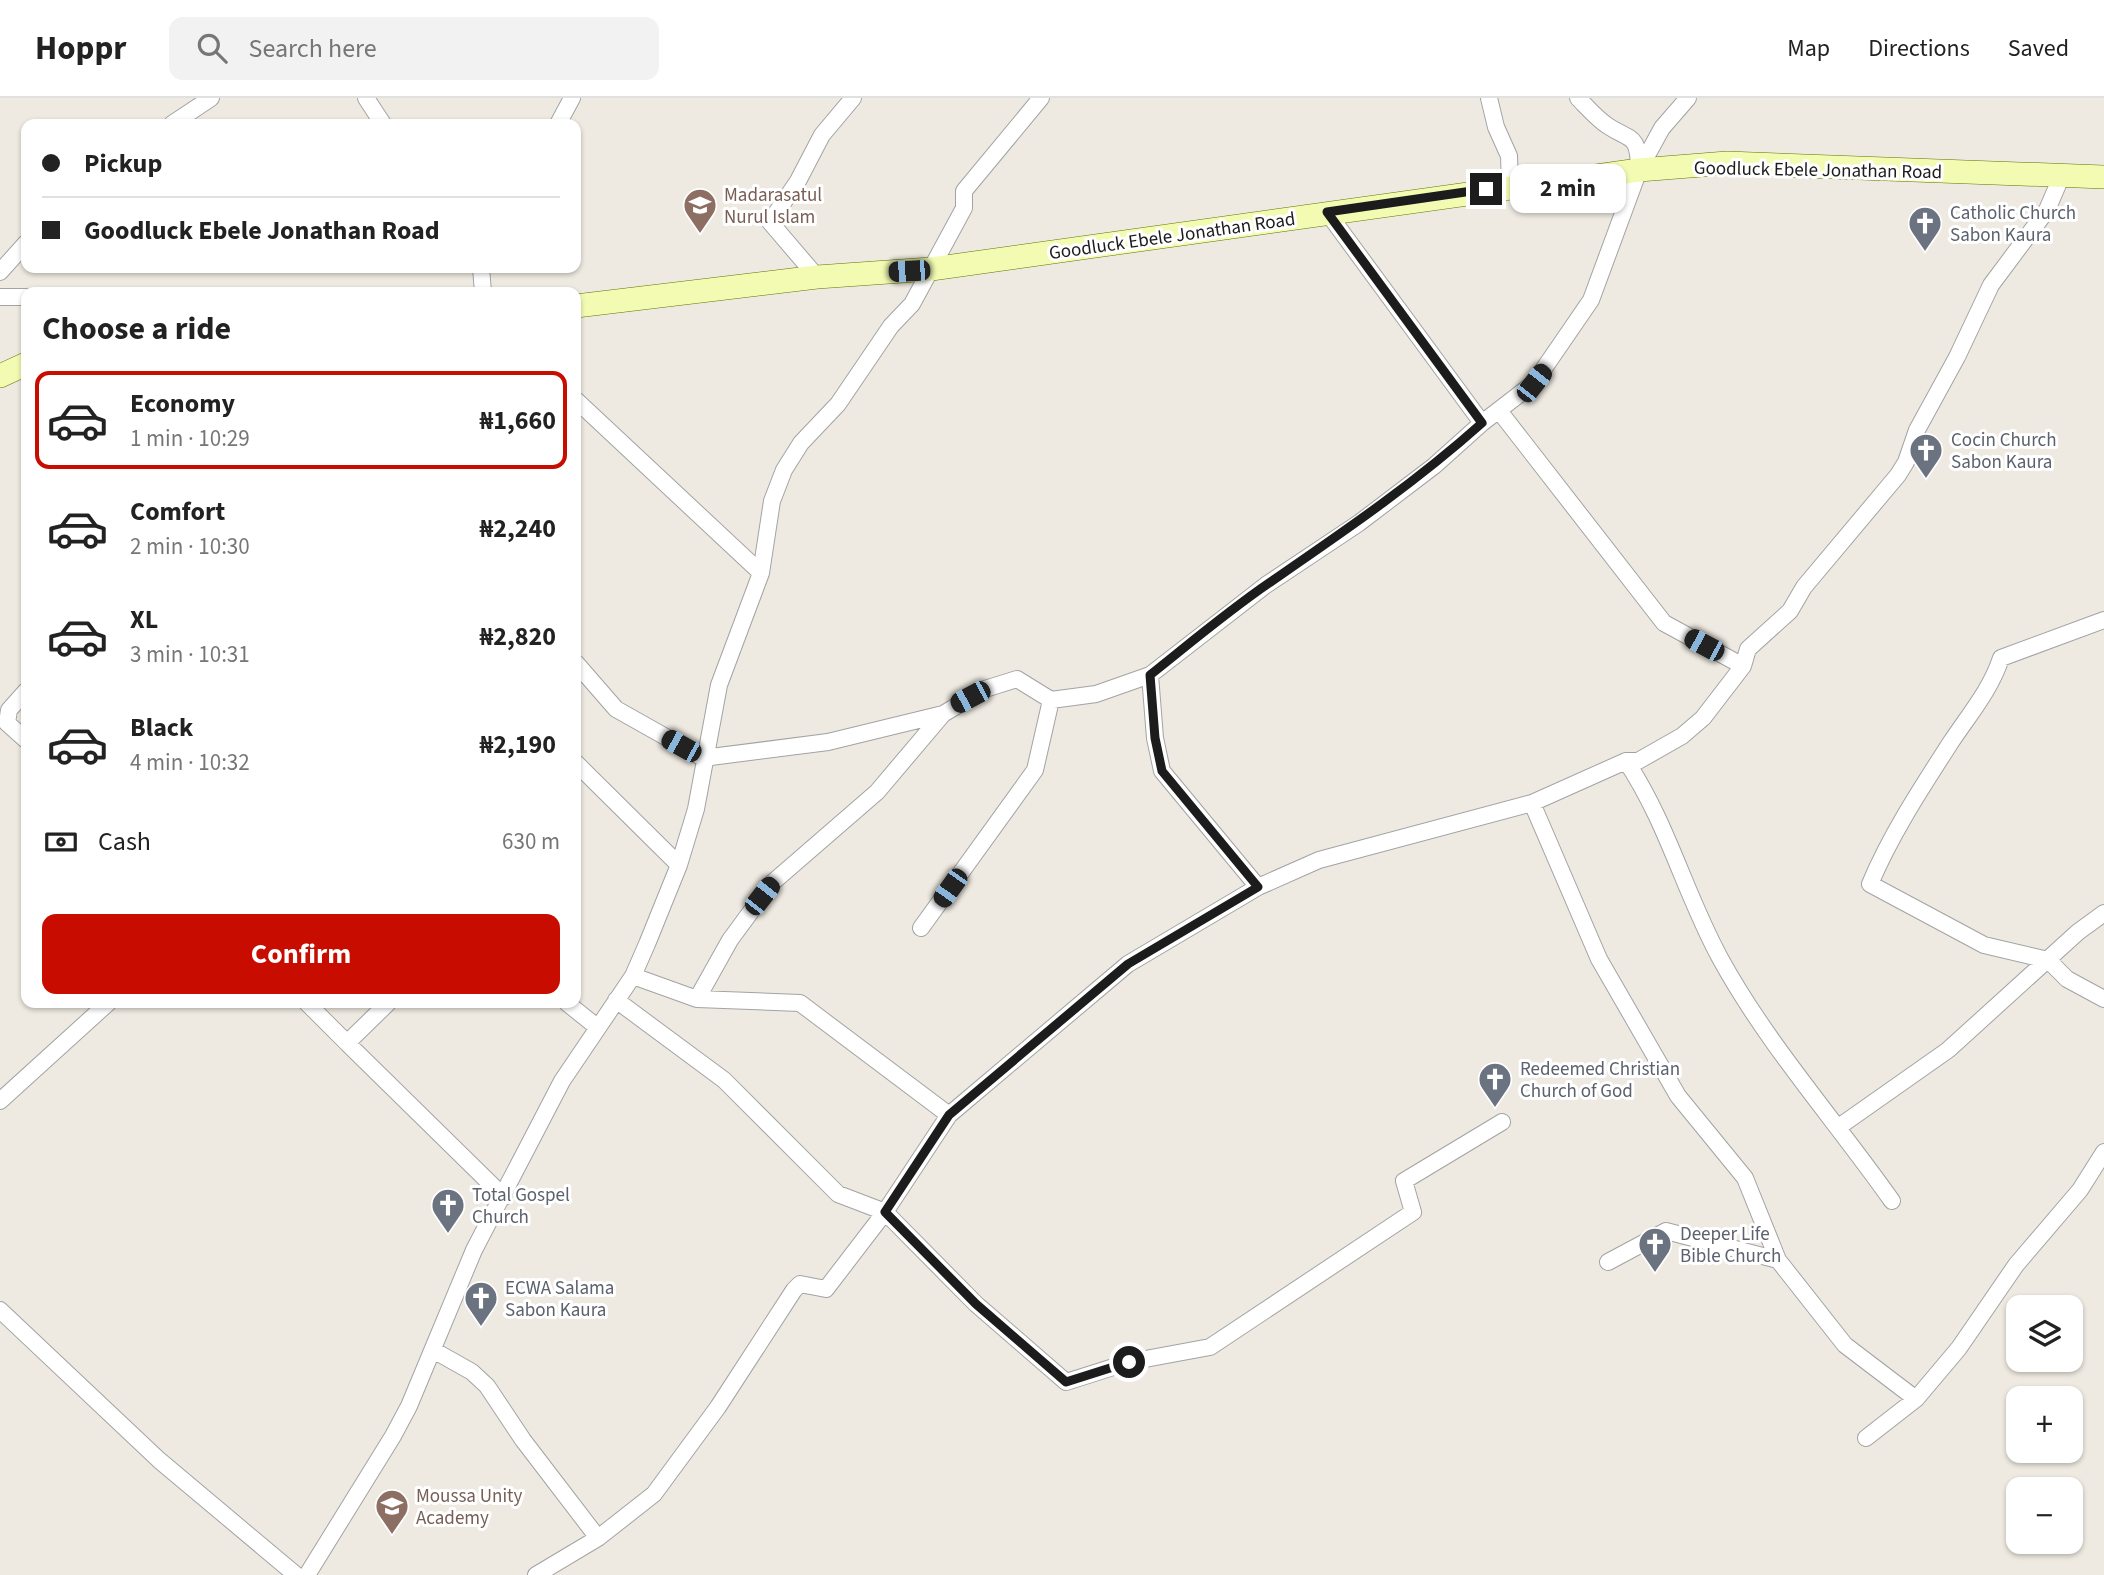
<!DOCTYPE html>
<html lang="en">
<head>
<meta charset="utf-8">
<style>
	:root { --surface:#fff; --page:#f2f2f2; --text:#222; --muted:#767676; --line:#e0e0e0; --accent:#c80c00 }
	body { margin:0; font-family:"Source Sans 3",sans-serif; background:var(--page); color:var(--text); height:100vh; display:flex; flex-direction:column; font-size:26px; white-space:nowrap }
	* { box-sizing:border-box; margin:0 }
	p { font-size:23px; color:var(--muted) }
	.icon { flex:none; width:38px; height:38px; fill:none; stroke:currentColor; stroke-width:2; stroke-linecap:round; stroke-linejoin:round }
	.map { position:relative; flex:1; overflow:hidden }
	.drawer { position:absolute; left:21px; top:189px; width:560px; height:721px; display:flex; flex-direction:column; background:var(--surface); border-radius:14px; box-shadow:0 2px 5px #0004 }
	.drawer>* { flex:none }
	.banner { position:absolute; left:21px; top:21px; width:560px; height:154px; border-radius:14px; box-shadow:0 2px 5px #0004; display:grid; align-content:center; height:154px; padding:0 21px; background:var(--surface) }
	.fabs { position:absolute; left:2006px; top:1197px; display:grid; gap:14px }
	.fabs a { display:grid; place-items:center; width:77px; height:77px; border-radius:14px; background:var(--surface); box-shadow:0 2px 5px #0004; font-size:35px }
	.end { position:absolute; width:32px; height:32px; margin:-16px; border:9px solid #1c1c1c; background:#fff; box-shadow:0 0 0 4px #fff }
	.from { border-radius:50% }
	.bubble { position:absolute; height:49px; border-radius:14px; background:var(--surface); box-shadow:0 2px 5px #0004; font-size:23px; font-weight:700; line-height:49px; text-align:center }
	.car { position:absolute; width:21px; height:42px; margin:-21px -10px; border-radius:9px; box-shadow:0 0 5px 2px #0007; background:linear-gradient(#222 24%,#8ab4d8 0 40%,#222 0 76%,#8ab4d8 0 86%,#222 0) }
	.banner b { display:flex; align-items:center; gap:24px; height:66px; font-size:26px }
	.banner b+b { border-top:2px solid var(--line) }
	.banner i { width:18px; height:18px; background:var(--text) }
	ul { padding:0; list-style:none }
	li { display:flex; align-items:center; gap:21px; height:98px; margin:0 14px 10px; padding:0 7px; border:4px solid transparent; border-radius:14px }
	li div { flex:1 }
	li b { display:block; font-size:26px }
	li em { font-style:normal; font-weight:700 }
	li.current { border-color:var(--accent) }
	li>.icon { width:63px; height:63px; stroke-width:1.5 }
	h2 { padding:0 21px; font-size:32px; line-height:84px }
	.pay { display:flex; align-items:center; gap:18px; height:77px; padding:0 21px; font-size:26px }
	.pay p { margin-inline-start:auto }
	.cta { display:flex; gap:14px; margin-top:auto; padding:14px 21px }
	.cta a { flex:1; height:80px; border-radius:14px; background:var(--accent); color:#fff; font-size:28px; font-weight:700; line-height:80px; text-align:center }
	header { display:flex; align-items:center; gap:42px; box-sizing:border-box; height:98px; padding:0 35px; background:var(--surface); border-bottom:2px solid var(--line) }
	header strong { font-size:33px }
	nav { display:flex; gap:38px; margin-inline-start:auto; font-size:24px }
	.search { width:490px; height:63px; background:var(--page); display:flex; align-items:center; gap:18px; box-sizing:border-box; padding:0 24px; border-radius:14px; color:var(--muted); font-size:26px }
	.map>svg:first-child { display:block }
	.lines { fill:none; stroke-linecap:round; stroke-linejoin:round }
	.street-casing { stroke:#a3a3a3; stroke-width:18 }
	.secondary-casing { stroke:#617501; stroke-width:24 }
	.street { stroke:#fff; stroke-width:16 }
	.secondary { stroke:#f3fbb2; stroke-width:23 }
	.route { stroke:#1c1c1c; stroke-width:9 }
	.labels { text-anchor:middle; stroke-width:6; stroke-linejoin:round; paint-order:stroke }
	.street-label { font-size:19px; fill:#1c1c1c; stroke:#fff }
	.education-label { font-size:19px; fill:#785e54; stroke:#fff; text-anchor:start }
	.worship-label { font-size:19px; fill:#5b616d; stroke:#fff; text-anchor:start }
</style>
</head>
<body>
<header>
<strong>Hoppr</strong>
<div class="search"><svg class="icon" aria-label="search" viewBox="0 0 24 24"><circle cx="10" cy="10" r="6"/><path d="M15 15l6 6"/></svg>Search here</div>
<nav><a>Map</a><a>Directions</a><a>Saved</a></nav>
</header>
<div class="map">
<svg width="2104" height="1477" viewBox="0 0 2104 1477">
	<rect width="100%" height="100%" fill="#eeeae1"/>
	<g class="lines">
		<defs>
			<path id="street" d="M366,0L383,26
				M1489,0L1496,29L1509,58L1510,88
				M1578,0C1587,9 1597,21 1608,28C1631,43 1638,36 1639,69
				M172,26L211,0
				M558,26L572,0
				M1327,114L1482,325
				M481,170L483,194
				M0,174L26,145
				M817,179L770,124L798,83L822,37L853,0
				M0,199H26
				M576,302L761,475
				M1500,314L1664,525L1743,568
				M2104,522L2001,560C1991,591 1969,617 1951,644C1922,689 1891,736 1870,786L1984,847L2048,862L2067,881L2104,901
				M576,565L616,611L703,660L828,644L943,616
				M1150,577L1155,640L1162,673L1258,789
				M26,593L9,612L7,625L26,642
				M1626,663C1667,724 1685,796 1720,860C1767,946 1835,1022 1892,1103
				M576,665L679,767
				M1532,705L1599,861L1678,998L1745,1080L1778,1162L1845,1247L1916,1301
				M921,830L1035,672L1051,602
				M633,878L697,901L800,905L949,1017
				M697,901L730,842L772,785L877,694L943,616L985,591L1017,581L1051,602L1096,596L1150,577L1266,487L1359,425L1434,368L1482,325L1534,285L1591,202L1639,72L1662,30L1688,0
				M616,902L724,982L838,1096L885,1114L976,1206L1066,1284L1129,1264L1210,1249L1413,1114L1404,1083L1502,1024
				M307,905L347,945
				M388,905L347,945L504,1099
				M567,905L597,929
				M0,1003L108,905
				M1840,1028L1948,952L2078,834L2104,815
				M1608,1164L1666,1133L1778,1162
				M0,1212L159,1362L296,1477
				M433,1252L472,1274L487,1288L523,1342L598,1440L654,1396L718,1309L794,1192L800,1186L826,1191L885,1114L949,1017L1128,866L1258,789L1319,762L1532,705L1626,663H1638L1682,638L1703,620L1743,568L1748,551L1790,513L1804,489L1898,377L1906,364L1917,332L1957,259L1991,187L2047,112L2062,77
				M1866,1340L1916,1301L1959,1250L2016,1167L2080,1092L2104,1054
				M307,1477L393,1338L409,1308L474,1152L562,983L633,878L647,846L679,767L696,711L719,587L761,475L772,403L784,372L801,345L838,306L891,228L912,206L964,110V93L1041,0
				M536,1477L598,1440"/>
			<path id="secondary" d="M576,208L817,179L931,171L1639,72L1727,65L2104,79
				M0,278L26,266"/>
		</defs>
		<use href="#street" class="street-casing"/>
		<use href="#secondary" class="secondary-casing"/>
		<use href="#street" class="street"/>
		<use href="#secondary" class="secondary"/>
	</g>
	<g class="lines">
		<path class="route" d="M1129,1264L1066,1284L976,1206L885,1114L949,1017L1128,866L1258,789L1162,673L1155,640L1150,577C1189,546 1228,513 1269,485C1343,434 1415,385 1482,325L1327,114L1486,91"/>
	</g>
	<defs>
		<symbol id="school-pin" viewBox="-11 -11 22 30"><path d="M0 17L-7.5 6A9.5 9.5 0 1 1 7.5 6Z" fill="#8d6e63" stroke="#fff"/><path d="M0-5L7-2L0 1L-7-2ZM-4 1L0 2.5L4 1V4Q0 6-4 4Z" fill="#fff"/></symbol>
		<symbol id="church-pin" viewBox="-11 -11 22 30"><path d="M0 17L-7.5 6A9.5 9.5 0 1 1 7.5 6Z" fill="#6b7280" stroke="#fff"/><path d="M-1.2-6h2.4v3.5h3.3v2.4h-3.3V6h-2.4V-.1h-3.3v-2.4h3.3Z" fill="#fff"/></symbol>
	</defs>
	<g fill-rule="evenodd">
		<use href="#school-pin" x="681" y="88" width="38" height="52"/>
		<use href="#church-pin" x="1906" y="106" width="38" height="52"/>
		<use href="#church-pin" x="1907" y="333" width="38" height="52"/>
		<use href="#church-pin" x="1476" y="962" width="38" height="52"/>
		<use href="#church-pin" x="429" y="1088" width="38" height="52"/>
		<use href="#church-pin" x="1636" y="1127" width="38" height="52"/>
		<use href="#church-pin" x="462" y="1181" width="38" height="52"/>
		<use href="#school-pin" x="373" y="1389" width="38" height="52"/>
	</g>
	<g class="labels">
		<g class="street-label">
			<text transform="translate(1818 71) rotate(1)" y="7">Goodluck Ebele Jonathan Road</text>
			<text transform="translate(1172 137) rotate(-8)" y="7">Goodluck Ebele Jonathan Road</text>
		</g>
		<g class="education-label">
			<text x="724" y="103">Madarasatul<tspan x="724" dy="22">Nurul Islam</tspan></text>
			<text x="416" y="1404">Moussa Unity<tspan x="416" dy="22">Academy</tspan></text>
		</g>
		<g class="worship-label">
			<text x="1950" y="121">Catholic Church<tspan x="1950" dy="22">Sabon Kaura</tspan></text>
			<text x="1951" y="348">Cocin Church<tspan x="1951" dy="22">Sabon Kaura</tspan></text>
			<text x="1520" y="977">Redeemed Christian<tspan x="1520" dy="22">Church of God</tspan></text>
			<text x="472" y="1103">Total Gospel<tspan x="472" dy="22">Church</tspan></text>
			<text x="1680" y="1142">Deeper Life<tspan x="1680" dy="22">Bible Church</tspan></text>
			<text x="505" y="1196">ECWA Salama<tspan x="505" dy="22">Sabon Kaura</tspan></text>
		</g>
	</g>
</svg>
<div class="fabs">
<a><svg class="icon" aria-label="layers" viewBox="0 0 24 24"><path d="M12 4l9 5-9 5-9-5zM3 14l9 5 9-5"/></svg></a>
<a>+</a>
<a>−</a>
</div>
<i class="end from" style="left:1129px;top:1264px"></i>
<i class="end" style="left:1486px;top:91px"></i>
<div class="bubble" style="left:1510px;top:66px;width:116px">2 min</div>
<i class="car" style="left:909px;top:173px;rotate:267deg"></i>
<i class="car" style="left:1534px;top:285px;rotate:38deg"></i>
<i class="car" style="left:1704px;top:547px;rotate:298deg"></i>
<i class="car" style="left:970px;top:599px;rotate:242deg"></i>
<i class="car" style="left:681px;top:648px;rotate:299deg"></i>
<i class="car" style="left:950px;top:790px;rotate:215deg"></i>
<i class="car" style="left:762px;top:798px;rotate:38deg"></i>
<div class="banner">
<b><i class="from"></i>Pickup</b>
<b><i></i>Goodluck Ebele Jonathan Road</b>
</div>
<section class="drawer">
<h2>Choose a ride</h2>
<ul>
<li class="current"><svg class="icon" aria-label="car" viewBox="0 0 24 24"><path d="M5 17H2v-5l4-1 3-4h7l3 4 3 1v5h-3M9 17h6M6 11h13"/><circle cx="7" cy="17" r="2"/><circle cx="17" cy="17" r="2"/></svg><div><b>Economy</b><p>1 min · 10:29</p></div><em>₦1,660</em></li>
<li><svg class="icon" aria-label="car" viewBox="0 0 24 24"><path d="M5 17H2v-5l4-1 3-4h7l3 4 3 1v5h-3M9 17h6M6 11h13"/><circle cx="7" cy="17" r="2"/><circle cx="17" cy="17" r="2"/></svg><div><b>Comfort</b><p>2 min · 10:30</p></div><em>₦2,240</em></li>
<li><svg class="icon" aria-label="car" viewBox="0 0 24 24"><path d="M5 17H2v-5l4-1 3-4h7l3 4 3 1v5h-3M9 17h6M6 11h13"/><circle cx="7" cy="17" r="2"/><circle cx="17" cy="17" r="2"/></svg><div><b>XL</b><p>3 min · 10:31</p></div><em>₦2,820</em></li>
<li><svg class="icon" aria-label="car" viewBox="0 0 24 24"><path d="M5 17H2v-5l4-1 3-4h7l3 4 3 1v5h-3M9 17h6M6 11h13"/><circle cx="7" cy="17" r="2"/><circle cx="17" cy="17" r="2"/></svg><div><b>Black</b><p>4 min · 10:32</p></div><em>₦2,190</em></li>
</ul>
<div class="pay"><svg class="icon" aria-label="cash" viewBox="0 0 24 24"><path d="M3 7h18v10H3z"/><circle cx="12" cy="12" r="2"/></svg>Cash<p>630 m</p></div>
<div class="cta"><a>Confirm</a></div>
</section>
</div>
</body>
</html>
